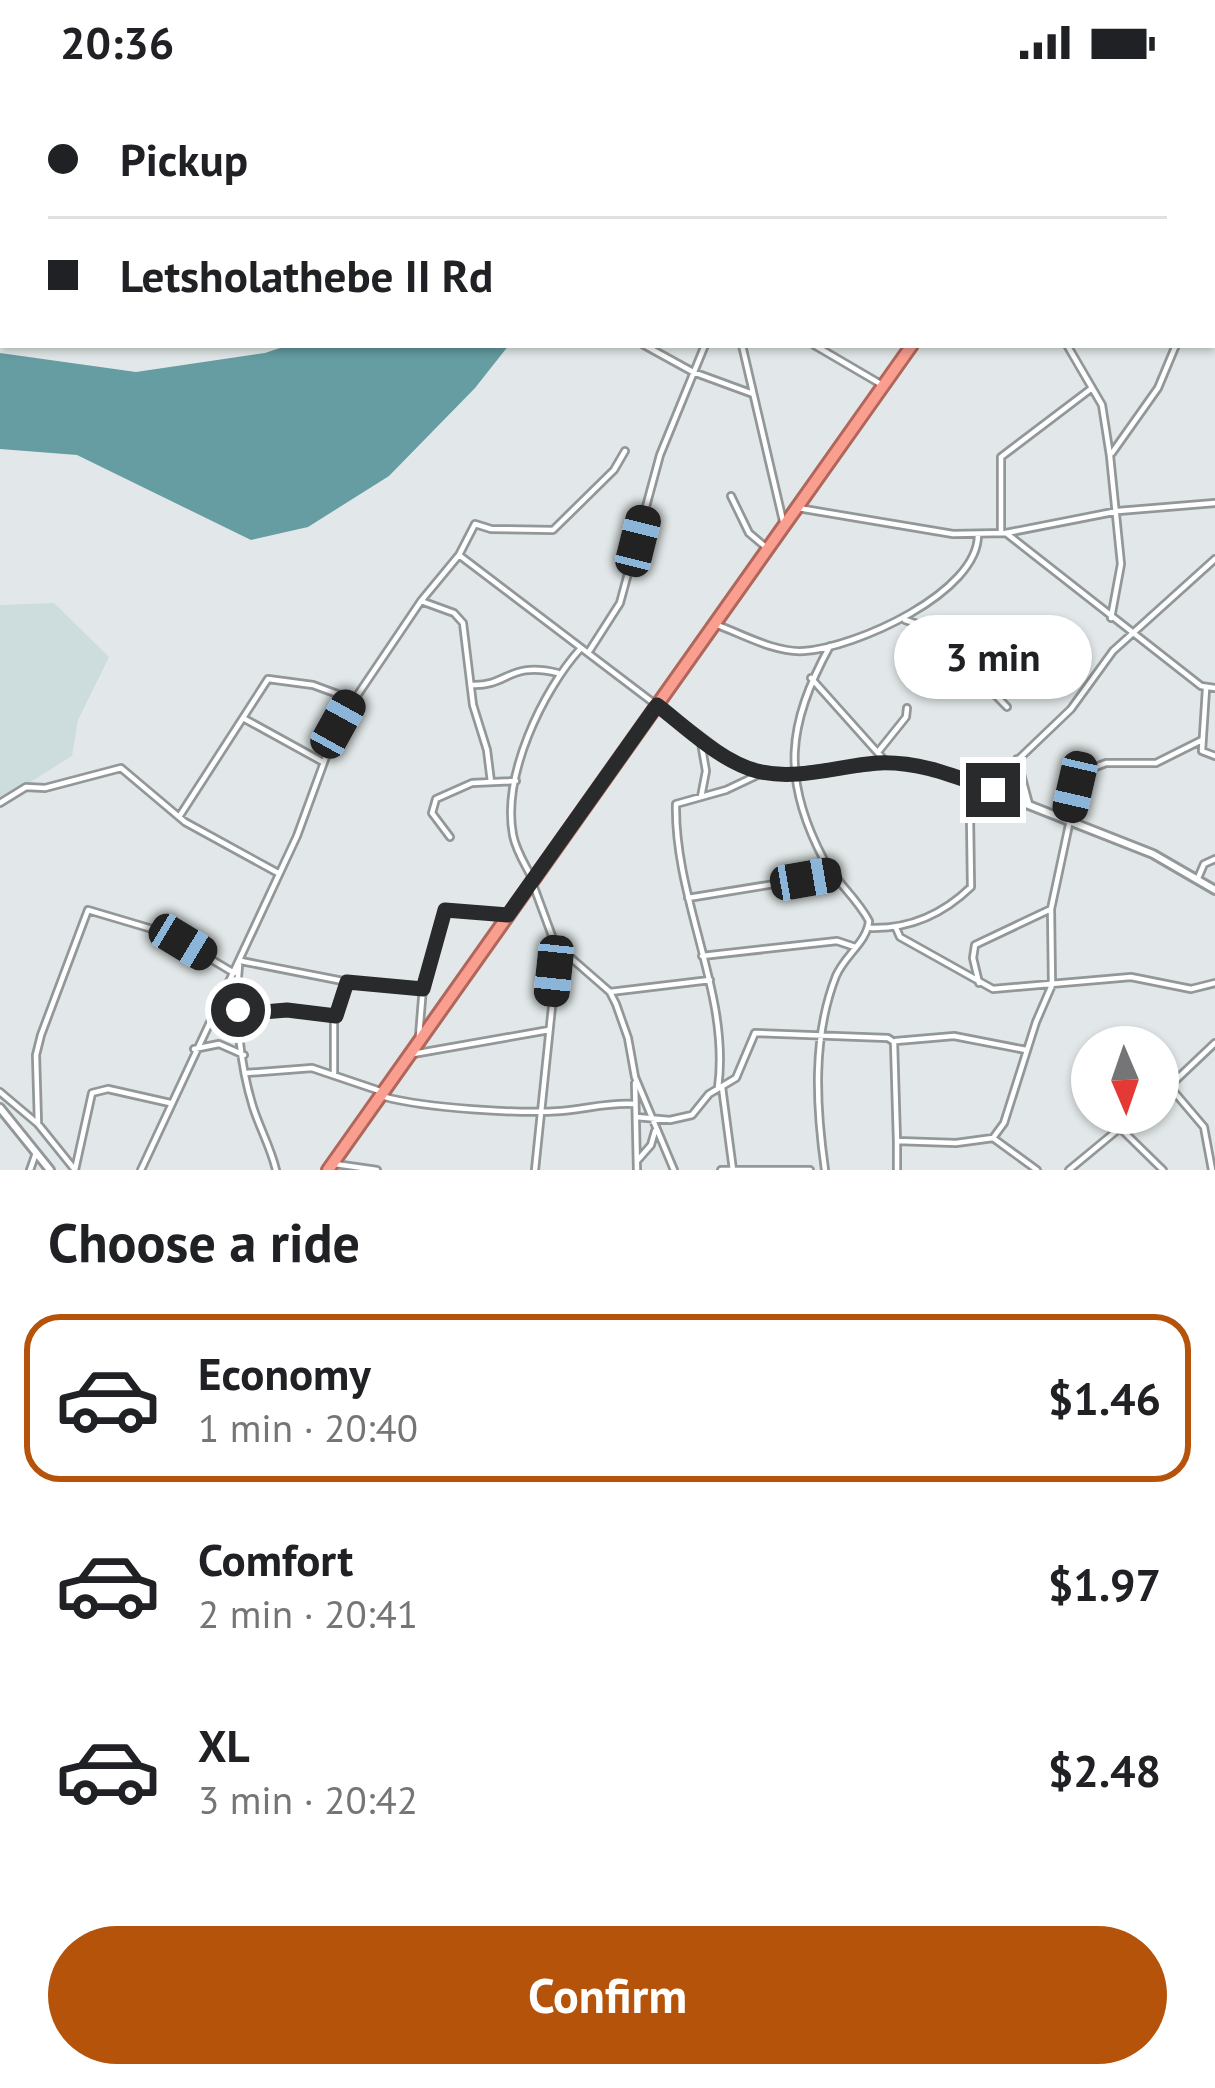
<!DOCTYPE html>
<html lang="en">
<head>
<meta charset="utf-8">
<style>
	:root { --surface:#fff; --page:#f6f6f6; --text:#202124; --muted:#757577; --line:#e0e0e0; --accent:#b45309 }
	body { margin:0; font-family:"PT Sans",sans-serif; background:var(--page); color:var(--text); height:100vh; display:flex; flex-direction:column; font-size:45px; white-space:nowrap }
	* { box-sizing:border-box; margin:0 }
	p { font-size:39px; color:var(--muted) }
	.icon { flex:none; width:66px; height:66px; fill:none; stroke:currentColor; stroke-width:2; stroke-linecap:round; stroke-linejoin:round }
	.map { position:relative; height:1086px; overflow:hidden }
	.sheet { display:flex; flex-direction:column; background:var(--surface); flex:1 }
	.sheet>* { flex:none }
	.banner { position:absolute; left:0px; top:0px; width:1215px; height:264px; box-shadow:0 3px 9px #0004; display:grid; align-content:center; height:264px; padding:0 48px; background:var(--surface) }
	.needle { width:78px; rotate:178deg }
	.controls { position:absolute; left:1071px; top:942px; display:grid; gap:24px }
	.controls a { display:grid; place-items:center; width:108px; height:108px; border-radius:50%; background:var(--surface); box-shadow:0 3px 9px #0004; font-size:60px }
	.end { position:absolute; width:54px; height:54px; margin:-27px; border:15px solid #282a2b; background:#fff; box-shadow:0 0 0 6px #fff }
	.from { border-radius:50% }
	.bubble { position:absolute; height:84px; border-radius:42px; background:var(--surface); box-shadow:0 3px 9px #0004; font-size:39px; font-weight:600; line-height:84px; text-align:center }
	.car { position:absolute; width:36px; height:72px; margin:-36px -18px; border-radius:15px; box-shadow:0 0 9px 3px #0007; background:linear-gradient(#222 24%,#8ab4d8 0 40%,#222 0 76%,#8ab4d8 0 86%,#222 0) }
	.banner b { display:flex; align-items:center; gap:42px; height:114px; font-size:45px }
	.banner b+b { border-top:3px solid var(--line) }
	.banner i { width:30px; height:30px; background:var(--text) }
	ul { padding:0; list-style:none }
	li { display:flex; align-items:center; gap:36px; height:168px; margin:0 24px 18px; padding:0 24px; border:6px solid transparent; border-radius:36px }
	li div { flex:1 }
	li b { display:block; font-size:45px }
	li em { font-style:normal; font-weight:600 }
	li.selected { border-color:var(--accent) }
	li>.icon { width:108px; height:108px; stroke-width:1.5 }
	h2 { padding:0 48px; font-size:54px; line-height:144px }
	.primary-button { display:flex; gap:24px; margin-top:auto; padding:24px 48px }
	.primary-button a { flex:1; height:138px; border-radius:72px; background:var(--accent); color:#fff; font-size:48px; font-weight:600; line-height:138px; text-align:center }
	.status { display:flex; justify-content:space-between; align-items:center; height:84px; padding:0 60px; background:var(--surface); direction:ltr }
	.status svg { height:33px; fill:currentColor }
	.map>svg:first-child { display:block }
	.built { fill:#cddcdd }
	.water { fill:#659da2 }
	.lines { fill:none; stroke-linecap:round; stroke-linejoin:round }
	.minor-casing { stroke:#929899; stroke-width:10 }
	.tertiary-casing { stroke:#929899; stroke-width:12 }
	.trunk-casing { stroke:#b0665b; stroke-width:16 }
	.minor { stroke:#fff; stroke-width:4.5 }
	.tertiary { stroke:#fff; stroke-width:6 }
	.trunk { stroke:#fa9e90; stroke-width:10 }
	.route { stroke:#282a2b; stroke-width:15 }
</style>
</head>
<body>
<div class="status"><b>20:36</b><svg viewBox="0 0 49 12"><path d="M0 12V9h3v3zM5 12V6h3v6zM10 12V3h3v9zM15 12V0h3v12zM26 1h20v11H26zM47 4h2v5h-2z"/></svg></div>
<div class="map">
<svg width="1215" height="1086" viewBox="0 0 1215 1086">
	<rect width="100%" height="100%" fill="#e2e8e9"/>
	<path class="built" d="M54,519L109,573L78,636L72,672L0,717V521Z"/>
	<path class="water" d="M289,261H509L475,304L389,392L308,443L251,456L77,371L0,365V269L136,288L265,269Z"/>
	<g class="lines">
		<defs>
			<path id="minor" d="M164,0L166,3
				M1020,0L1025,3
				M90,3L91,0
				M786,3L787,0
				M1212,61L1215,60
				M1212,176L1215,177
				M644,261L693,288L753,310
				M742,261L783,437
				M814,261L884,302
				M1067,261L1102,321L1110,372L1121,480L1111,534
				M1112,369L1158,304L1176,261
				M731,412L749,449L768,465
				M798,424L953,450L1006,449L1118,427L1215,419
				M1001,449V373L1092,304
				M1006,449L1201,602L1215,604
				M459,471L655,620
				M421,517L454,529L463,539L473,621L487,666L491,698
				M905,536L930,544L1007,623
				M715,540C742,550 775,569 804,567C854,564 979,509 978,450
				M588,569L620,519L660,371L705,261
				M811,594L887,679
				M473,601C508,602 509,577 558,589
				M1206,605L1202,667L1215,672
				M243,634L323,678
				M700,653L706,687L701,713
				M878,668L906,633L907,624
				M1017,675L1029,720
				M993,706L1003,690L1071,625L1113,567L1215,475
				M0,719L26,703L45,704L121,684L185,738L278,789
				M179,733L268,595L313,601L351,615
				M450,753L432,729L436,715L472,699L516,697
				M532,794C525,780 516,767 513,751C502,692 542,607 581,564
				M1198,794L1204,780L1215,775
				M534,803L555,860L610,908L616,920L628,954L635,993L674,1086
				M688,814L836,790
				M871,844C911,845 943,830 971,803L970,733L981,701
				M896,844L900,853L993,905L1131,893L1191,905L1215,899
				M702,872L837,857L855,863
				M241,877L348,898
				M239,881C234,926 240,981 253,1023C260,1045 271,1064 276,1086
				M979,899L973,874L975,861L1051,825
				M610,908L710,896
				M240,930L287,926L336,932
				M419,952L423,903L443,828L508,831
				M896,957L954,952L1026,966
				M194,965L219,960L244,971
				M413,970L549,946
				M246,989L312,984L383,1008
				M334,989V939L348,898L423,905
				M635,999L637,1086
				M722,1003L733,1086
				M1170,1003L1204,1043L1212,1086
				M718,1004C731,911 674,816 676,720L726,706L764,688
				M0,1008L38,1040L75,1086
				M385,1013C427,1024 517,1030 561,1027C587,1025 608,1018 635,1020
				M1158,1013L1215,959
				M636,1033L670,1036L692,1031L709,1010L736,994L755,949L888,954L894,958L897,1057L956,1059L993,1054L1004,1039L1036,938L1052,901L1051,825L1080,689L1106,679H1156L1202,656
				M38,1040L36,971L41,951L88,826L169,850L234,889
				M1120,1044L1163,1086
				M993,1054L1037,1086
				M897,1057V1086
				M637,1077L651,1061L655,1047
				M335,1080L377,1086
				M30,1086L36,1069
				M75,1086L92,1009L108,1005L170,1019
				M141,1086L297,752L338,640L421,517L459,471L475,440L491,445L553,446L614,386L625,367
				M535,1086L558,865
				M721,1086H810
				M825,1086C816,1022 812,953 836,892C845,871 867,858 869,837C857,814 836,798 824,776C781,695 787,640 830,562
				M1069,1086L1138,1029"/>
			<path id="tertiary" d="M1212,141L1215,140
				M657,621L728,674L753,686L787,690L894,679L937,685L1153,770L1215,806
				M0,1024L50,1086"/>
			<path id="trunk" d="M1095,3L1097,0
				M328,1086L912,261"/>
		</defs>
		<use href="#minor" class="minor-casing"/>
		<use href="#tertiary" class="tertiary-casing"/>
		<use href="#trunk" class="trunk-casing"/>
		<use href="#minor" class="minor"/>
		<use href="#tertiary" class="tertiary"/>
		<use href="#trunk" class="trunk"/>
	</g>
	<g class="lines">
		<path class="route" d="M238,926V930L287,926L336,932L347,898L423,905L445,826L508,831L657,621C687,644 720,677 757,687C796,697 838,682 877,679C919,677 954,692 993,706"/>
	</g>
</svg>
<div class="controls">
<a><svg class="needle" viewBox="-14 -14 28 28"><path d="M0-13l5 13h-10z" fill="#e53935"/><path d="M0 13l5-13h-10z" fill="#757577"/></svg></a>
</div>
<i class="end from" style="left:238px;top:926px"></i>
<i class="end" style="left:993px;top:706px"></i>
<div class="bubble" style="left:894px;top:531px;width:198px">3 min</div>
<i class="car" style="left:638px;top:457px;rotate:14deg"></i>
<i class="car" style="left:338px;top:640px;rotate:29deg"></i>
<i class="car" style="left:1075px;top:703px;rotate:193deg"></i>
<i class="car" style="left:806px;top:795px;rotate:80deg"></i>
<i class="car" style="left:183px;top:858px;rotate:121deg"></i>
<i class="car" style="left:554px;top:887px;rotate:186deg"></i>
<div class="banner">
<b><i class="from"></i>Pickup</b>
<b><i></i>Letsholathebe II Rd</b>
</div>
</div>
<section class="sheet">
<h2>Choose a ride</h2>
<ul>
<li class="selected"><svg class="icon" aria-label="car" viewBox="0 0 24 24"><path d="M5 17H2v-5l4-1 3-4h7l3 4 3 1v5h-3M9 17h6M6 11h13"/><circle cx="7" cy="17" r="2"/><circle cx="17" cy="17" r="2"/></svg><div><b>Economy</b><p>1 min · 20:40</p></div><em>$1.46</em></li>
<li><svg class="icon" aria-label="car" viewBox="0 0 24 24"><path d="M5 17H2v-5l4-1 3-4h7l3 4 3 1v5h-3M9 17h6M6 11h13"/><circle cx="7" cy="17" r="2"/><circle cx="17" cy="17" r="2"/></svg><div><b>Comfort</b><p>2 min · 20:41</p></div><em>$1.97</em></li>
<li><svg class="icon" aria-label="car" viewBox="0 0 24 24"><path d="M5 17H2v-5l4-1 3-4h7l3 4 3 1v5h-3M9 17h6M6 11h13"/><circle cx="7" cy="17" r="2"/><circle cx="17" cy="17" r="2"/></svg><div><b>XL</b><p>3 min · 20:42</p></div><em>$2.48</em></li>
</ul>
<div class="primary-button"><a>Confirm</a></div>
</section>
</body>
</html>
